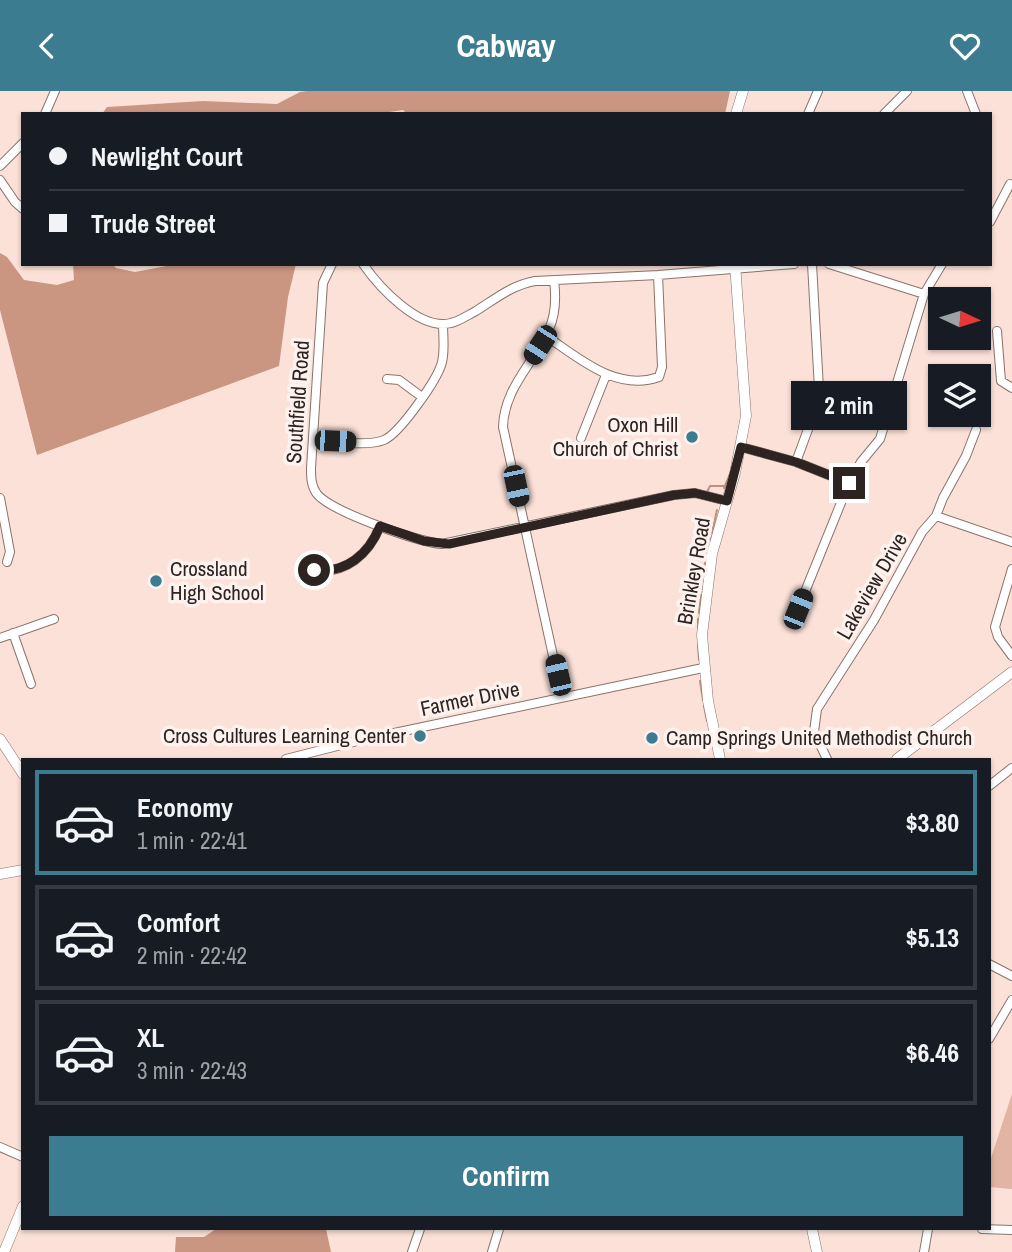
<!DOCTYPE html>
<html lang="en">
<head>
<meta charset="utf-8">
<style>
	:root { --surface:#171b24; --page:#242831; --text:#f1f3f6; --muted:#9ea1a6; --line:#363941; --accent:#3c7c90 }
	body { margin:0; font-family:"Archivo Narrow",sans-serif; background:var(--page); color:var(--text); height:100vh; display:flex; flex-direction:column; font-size:26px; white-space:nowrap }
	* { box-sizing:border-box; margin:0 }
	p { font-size:23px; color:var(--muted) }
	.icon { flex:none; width:38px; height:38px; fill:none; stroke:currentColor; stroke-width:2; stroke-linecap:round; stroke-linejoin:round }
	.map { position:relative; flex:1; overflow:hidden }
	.details { position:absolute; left:21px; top:667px; width:970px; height:472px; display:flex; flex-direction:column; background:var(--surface); border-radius:0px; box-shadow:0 2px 5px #0004 }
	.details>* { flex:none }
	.banner { position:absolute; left:21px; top:21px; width:971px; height:154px; border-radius:0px; box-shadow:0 2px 5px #0004; display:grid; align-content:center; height:154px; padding:0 28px; background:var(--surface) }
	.needle { width:46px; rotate:94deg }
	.tools { position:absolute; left:928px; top:196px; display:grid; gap:14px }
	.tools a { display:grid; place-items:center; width:63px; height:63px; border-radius:0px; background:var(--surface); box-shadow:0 2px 5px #0004; font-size:35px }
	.end { position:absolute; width:32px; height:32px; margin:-16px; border:9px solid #2d2421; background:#fff; box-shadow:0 0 0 4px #fff }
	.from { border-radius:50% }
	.bubble { position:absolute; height:49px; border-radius:0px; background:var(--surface); box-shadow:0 2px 5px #0004; font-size:23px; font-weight:700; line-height:49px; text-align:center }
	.car { position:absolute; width:21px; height:42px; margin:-21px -10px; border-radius:9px; box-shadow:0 0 5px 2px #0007; background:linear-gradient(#222 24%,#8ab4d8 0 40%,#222 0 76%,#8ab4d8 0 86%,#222 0) }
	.banner b { display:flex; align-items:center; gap:24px; height:66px; font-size:26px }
	.banner b+b { border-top:2px solid var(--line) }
	.banner i { width:18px; height:18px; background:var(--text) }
	ul { padding:12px 0 0; list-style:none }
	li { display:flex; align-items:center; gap:21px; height:105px; margin:0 14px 10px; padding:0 14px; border:4px solid var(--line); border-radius:0px }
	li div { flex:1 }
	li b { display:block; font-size:26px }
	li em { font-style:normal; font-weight:700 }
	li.on { border-color:var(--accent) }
	li>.icon { width:63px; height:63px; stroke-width:1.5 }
	.button { display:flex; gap:14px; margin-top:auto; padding:14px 28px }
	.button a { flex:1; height:80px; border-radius:0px; background:var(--accent); color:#fff; font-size:28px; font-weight:700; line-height:80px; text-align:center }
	header { display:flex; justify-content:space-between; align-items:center; height:91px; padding:0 28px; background:var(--accent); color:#fff; font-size:32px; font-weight:700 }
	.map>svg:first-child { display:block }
	.green { fill:#e1b4a3 }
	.forest { fill:#ca9581 }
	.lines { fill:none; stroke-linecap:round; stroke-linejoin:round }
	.stream { stroke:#c38e7a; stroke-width:2 }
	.minor-casing { stroke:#8a736b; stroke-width:10 }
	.major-casing { stroke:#8a736b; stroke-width:11 }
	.minor { stroke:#fff; stroke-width:8 }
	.major { stroke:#fff; stroke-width:10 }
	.route { stroke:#2d2421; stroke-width:9 }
	.poi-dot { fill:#3c7c90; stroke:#fdf2ee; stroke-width:2.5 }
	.labels { text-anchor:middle; stroke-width:7; stroke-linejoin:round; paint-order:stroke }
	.street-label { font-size:21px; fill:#2d2421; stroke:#fdf2ee }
	.poi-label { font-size:21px; fill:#2d2421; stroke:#fdf2ee; text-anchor:end }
</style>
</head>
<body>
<header><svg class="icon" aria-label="back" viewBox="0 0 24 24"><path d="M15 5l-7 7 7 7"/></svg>Cabway<svg class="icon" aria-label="heart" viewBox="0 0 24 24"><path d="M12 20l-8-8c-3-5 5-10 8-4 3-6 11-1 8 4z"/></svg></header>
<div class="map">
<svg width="1012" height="1161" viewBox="0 0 1012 1161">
	<rect width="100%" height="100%" fill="#fbe1d8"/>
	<path class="green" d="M1012,1003V1098L989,1096V1073Z"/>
	<path class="forest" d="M307,0H730L725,23H407L403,19L375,23H102L107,16L203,10L277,13L300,1Z
		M0,162L7,166L24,189L57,194L74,189L73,173H112L116,177L135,181L177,173H296L288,206L279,275L37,364L0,219Z
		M216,1138H326L331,1161H175L176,1146H204Z"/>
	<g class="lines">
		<path class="stream" d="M724,397L730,383
			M707,401L710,395H724
			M707,465L717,419
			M701,491L705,472
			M699,522L701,504
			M698,538V528
			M698,554L699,569
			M700,590L703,609
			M704,615L707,630"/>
		<defs>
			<path id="minor" d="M967,0L976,23
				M45,23L55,0
				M808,23L818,0
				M884,23L907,0
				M0,75L23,52
				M0,89L15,111L23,118
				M990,131L1010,93
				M332,173L323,192L311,377C311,386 311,395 317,403C332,421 418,451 442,453L674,404L695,402L727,410
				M363,173C379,196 419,240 451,232C460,230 468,224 476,220C495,208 512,194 535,190L658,184L794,173
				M829,173L924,203
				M554,189C556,205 556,223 549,238C534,272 504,297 503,336L562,606
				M997,240L1001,290L1012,297
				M546,245C579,267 616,301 659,286L662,276L658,184
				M387,288L399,289L422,306
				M581,347L606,284
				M313,349C332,350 367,356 384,349C400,342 438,288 442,271C445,259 443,245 443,233
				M741,356L796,371L849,392
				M796,371L814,322L819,298L812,173
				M0,407L10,461L7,471
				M936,425L1012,451
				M1012,478L995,536L998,546L1012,565
				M314,479C345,484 369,463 380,435
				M798,518L849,392L861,371L880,348L924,203L942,173
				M13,542L31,593
				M0,547L54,528
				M286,668L361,649L703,577
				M827,668L814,641L817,618L874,529L922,441L936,425L943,407L966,365L976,339
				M989,695L1012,677
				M989,873L1012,885
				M989,948L1012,909
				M0,1056L23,1066
				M982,1138L1012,1139
				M412,1161L420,1138
				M492,1161L499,1138
				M924,1161L928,1138"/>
			<path id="major" d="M736,23L743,0
				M0,648L23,683
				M720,668L708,610L702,544L712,463L735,382L746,325L735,173
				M897,668L1012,581
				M0,783L23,779
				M812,1138L817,1161
				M4,1161L23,1115"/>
		</defs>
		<use href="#minor" class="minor-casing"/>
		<use href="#major" class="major-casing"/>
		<use href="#minor" class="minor"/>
		<use href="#major" class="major"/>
	</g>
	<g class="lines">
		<path class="route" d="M314,479C346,483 369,463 380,435L424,450L449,453L674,404L695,402L727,410L741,356L796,371L849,392"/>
	</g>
	<g class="poi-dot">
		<circle cx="692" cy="346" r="7"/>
		<circle cx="156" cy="490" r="7"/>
		<circle cx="420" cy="645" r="7"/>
		<circle cx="652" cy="647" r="7"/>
	</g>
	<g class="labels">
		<g class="street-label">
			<text transform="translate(298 311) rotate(-86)" y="7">Southfield Road</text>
			<text transform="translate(694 480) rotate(-80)" y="7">Brinkley Road</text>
			<text transform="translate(872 495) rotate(-60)" y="7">Lakeview Drive</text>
			<text transform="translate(470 608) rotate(-12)" y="7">Farmer Drive</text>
		</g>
		<g class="poi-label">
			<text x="678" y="341">Oxon Hill<tspan x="678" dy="24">Church of Christ</tspan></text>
			<text x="170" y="485" text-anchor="start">Crossland<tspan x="170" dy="24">High School</tspan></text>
			<text x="406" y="652">Cross Cultures Learning Center</text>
			<text x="666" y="654" text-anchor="start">Camp Springs United Methodist Church</text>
		</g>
	</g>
</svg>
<div class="tools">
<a><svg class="needle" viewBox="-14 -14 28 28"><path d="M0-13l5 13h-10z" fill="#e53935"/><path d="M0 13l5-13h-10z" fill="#9ea1a6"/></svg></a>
<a><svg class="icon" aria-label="layers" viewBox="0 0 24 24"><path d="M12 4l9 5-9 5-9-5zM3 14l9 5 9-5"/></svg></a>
</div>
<i class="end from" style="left:314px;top:479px"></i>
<i class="end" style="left:849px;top:392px"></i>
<div class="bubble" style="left:791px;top:290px;width:116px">2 min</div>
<i class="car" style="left:540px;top:254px;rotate:213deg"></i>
<i class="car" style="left:335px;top:350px;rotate:92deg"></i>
<i class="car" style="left:516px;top:395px;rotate:168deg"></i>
<i class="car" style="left:798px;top:518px;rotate:22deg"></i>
<i class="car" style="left:558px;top:584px;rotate:347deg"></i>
<div class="banner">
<b><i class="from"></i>Newlight Court</b>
<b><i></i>Trude Street</b>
</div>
<section class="details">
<ul>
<li class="on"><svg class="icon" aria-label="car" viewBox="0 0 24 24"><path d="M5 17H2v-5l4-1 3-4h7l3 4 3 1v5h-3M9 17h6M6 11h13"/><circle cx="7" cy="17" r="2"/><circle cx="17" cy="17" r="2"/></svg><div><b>Economy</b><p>1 min · 22:41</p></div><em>$3.80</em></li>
<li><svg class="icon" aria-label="car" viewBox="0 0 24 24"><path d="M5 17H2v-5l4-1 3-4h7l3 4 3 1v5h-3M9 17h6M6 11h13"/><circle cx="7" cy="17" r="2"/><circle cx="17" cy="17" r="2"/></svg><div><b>Comfort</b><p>2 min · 22:42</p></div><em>$5.13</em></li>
<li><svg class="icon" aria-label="car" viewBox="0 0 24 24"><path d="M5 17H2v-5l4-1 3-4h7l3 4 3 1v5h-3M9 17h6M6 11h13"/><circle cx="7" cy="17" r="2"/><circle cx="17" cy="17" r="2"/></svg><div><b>XL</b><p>3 min · 22:43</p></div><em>$6.46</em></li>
</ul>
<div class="button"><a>Confirm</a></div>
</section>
</div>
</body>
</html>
